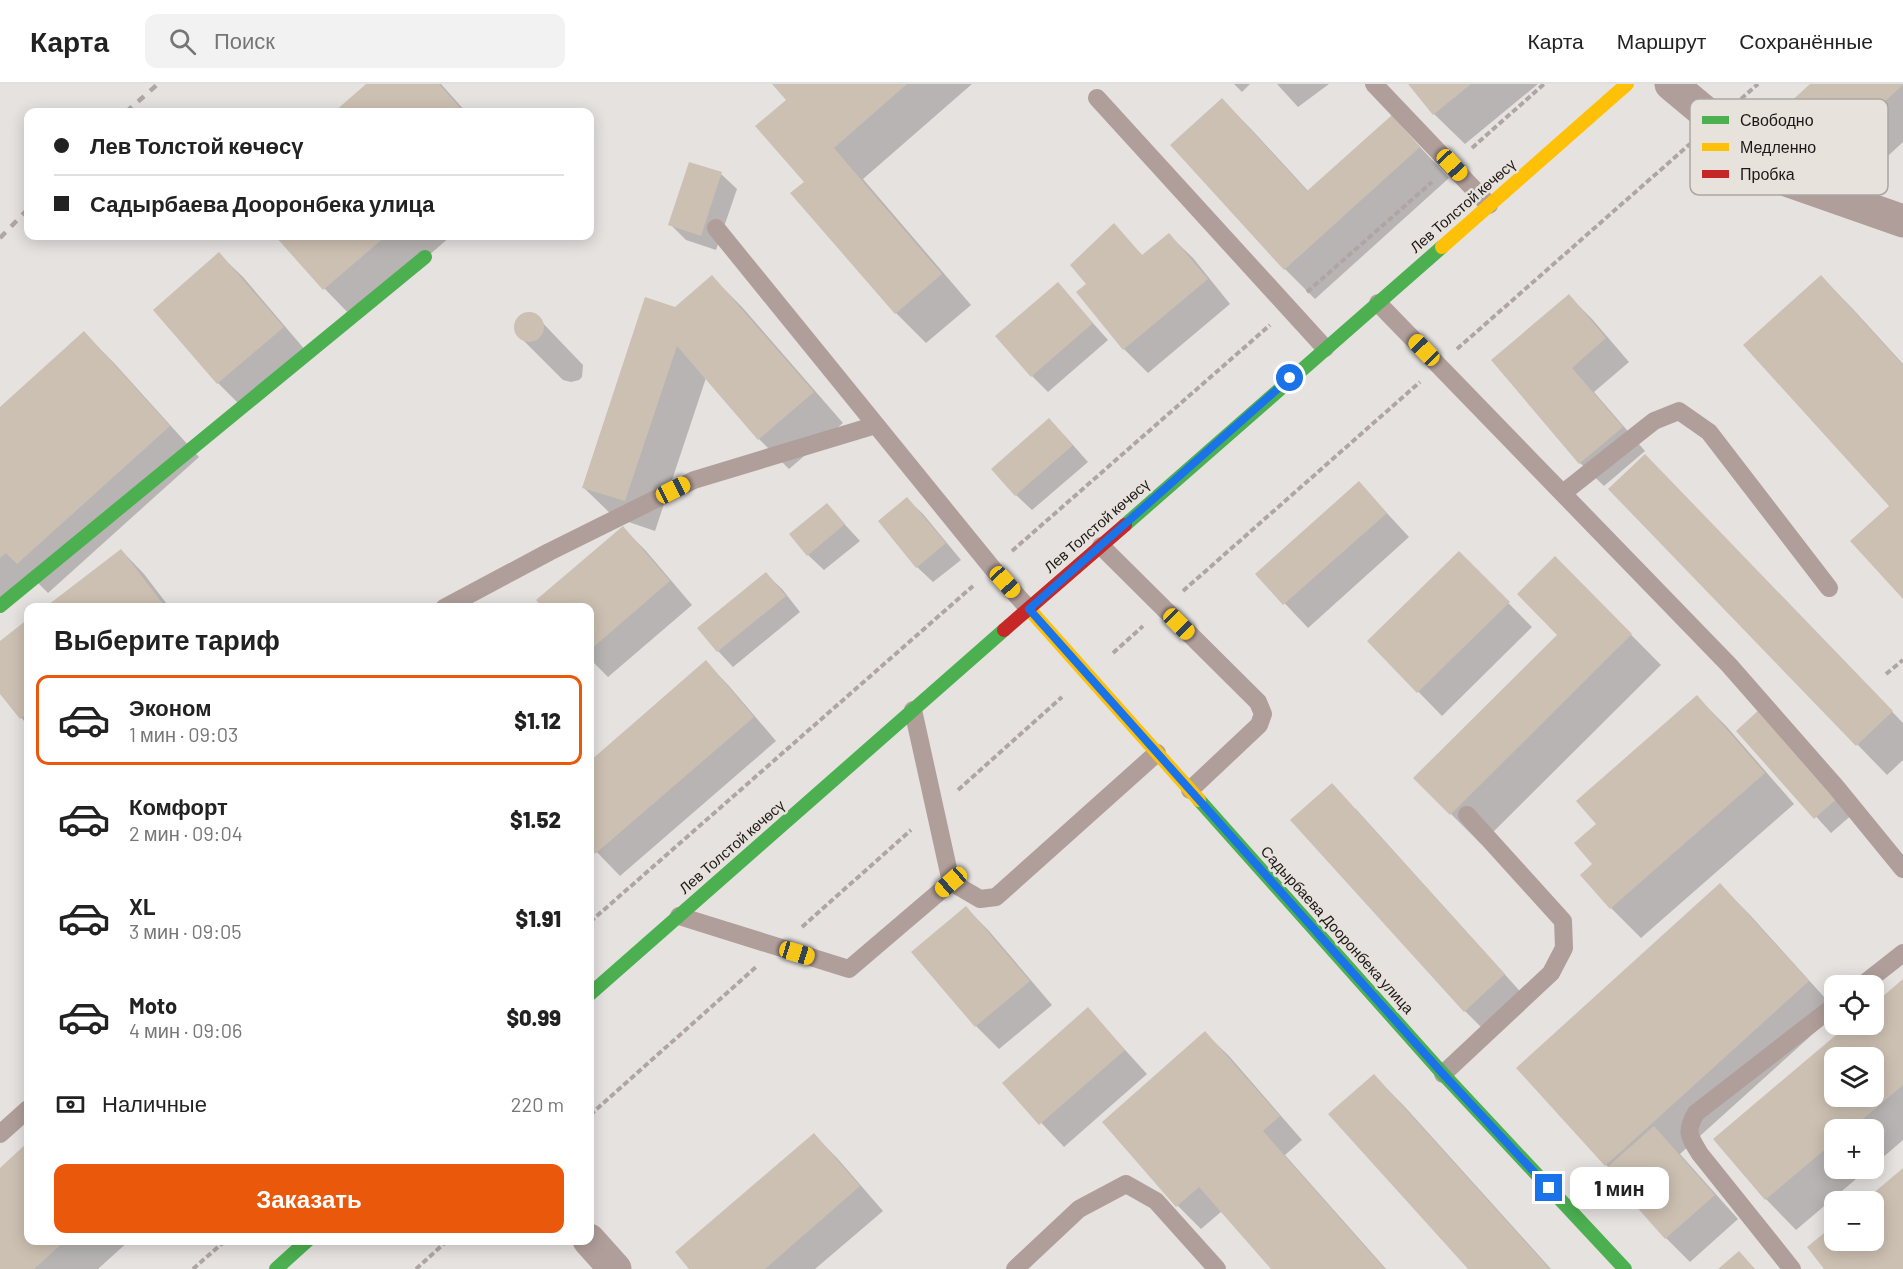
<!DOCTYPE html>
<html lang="ru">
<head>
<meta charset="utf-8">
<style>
	:root { --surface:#fff; --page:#f2f2f2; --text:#222; --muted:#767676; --line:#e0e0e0; --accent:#ea580c }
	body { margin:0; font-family:Barlow,sans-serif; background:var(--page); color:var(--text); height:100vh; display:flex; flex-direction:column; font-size:22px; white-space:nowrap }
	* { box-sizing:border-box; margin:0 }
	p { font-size:20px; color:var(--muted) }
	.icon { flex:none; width:33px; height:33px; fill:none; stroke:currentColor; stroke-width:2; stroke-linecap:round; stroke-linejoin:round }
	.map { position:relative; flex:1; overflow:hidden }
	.drawer { position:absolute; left:24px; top:519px; width:570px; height:642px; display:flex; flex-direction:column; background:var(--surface); border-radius:12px; box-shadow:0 3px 15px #0003 }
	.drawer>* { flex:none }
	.guide { position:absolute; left:24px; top:24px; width:570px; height:132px; border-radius:12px; box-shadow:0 3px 15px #0003; display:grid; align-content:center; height:132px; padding:0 30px; background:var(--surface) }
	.controls { position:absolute; left:1824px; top:891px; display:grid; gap:12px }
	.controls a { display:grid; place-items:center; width:60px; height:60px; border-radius:12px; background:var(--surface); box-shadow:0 3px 15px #0003; font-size:30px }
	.end { position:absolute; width:27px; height:27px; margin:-14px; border:8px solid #1a73e8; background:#fff; box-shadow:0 0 0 3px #fff }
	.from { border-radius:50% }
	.bubble { position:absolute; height:42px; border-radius:12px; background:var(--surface); box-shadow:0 3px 15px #0003; font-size:20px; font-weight:800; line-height:42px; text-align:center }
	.car { position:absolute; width:18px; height:36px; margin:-18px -9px; border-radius:8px; box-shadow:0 0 4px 2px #0007; background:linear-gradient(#f5c518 24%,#345 0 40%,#f5c518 0 76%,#345 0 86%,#f5c518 0) }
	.guide b { display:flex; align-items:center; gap:21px; height:57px; font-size:22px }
	.guide b+b { border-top:2px solid var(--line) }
	.guide i { width:15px; height:15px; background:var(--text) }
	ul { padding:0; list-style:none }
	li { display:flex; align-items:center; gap:18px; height:90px; margin:0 12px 9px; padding:0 18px; border:3px solid transparent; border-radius:12px }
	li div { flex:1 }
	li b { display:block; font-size:22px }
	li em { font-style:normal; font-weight:800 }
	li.active { border-color:var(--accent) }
	li>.icon { width:54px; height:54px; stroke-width:1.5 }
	h2 { padding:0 30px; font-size:27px; line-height:72px }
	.pay { display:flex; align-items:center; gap:15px; height:66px; padding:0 30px; font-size:22px }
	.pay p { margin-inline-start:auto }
	.primary-button { display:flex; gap:12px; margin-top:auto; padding:12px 30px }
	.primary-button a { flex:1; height:69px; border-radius:12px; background:var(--accent); color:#fff; font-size:24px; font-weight:800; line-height:69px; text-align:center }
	header { display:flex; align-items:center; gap:36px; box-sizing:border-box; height:84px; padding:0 30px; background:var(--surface); border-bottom:2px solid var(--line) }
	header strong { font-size:28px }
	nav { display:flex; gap:33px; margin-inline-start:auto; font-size:21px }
	.search { width:420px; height:54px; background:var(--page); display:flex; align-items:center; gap:15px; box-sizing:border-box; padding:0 21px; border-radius:12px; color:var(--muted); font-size:22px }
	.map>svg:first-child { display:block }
	.shadow { fill:#0003; fill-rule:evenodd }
	.building { fill:#ccc0b2; fill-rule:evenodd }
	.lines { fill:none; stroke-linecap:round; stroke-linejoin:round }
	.path { stroke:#afa6a3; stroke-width:4; stroke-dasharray:6 3; stroke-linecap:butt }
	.lane { stroke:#b09e9a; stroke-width:18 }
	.street { stroke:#b09e9a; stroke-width:33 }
	.fast { stroke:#4caf50; stroke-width:14 }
	.slow { stroke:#ffc107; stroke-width:14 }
	.jam { stroke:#c62828; stroke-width:14 }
	.rail { stroke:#b0a6a4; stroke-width:4.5; stroke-dasharray:8 8; stroke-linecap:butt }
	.route { stroke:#1a73e8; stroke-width:8 }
	.labels { text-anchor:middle; stroke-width:5; stroke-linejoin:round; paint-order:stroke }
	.street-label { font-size:15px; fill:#1b1917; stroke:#e8e2dd }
	.key { fill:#e8e2dd; stroke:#aaa6a2; stroke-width:1.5 }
	.key-label { font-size:16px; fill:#1b1917 }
</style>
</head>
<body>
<header>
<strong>Карта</strong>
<div class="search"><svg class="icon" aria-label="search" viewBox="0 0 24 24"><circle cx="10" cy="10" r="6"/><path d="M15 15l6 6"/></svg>Поиск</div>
<nav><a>Карта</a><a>Маршрут</a><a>Сохранённые</a></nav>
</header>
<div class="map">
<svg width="1903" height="1185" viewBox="0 0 1903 1185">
	<rect width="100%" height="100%" fill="#e5e2e0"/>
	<path class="shadow" d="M369,0H441L466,28H336Z
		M774,0H972L863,95L971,221L926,259L896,229L793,109L806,98L788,16Z
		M1234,0H1250L1242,8Z
		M1277,0H1329L1298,23Z
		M1410,0H1538L1465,60L1434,30Z
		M1812,0H1903V58L1851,106L1779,31Z
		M1222,16L1252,46L1309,108L1392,33L1449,94L1315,215L1285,185L1172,61Z
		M721,90L737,105L716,166L686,156L670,140Z
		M1113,141L1143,172L1169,151L1193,174L1230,220L1148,289L1124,265L1078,208L1088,200Z
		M277,152H451L355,236L325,205Z
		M219,170L243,193L306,267L242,323L218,299L155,226Z
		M712,193L742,223L843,339L789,385L759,355L706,294L655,447L614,433L583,403L675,225Z
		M1821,193L1851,223L1903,280V513L1892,422Z
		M1058,200L1108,256L1048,308L1032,292Z
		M1569,212L1592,235L1629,278L1594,308L1645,367L1604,402L1580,379L1493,276Z
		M527,230L536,232L583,281L582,293L579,296L571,298L563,296L521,254L516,246L517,238Z
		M84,249L114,279L199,373L48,509L30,491L0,518V325Z
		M1065,352L1088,378L1032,426L1016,411Z
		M1359,399L1409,453L1308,544L1257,490Z
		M1675,403L1903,639V676L1887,691L1610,405Z
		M907,415L923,430L961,476L933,498L917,483Z
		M827,421L860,457L824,486L808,471Z
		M623,444L646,467L692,521L608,593L590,575V524Z
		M121,466L144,490L170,524H46Z
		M1459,469L1532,543L1442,632L1369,557Z
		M1555,474L1661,581L1481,760L1415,694L1560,551Z
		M766,490L782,505L800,528L733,583L718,567Z
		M28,537V642L0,607V559Z
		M706,578L729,602L776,657L620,792L590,761V679Z
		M1697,613L1727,643L1794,720L1641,854L1611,824L1582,791L1595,781L1598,740Z
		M1738,647L1854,729L1831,749Z
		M1355,724L1527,915L1488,950L1465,927Z
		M1720,801L1750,831L1834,924V931L1680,1070L1738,1135L1690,1178L1666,1154L1606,1086L1609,1084L1518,984Z
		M966,824L989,847L1052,921L999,965L976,942Z
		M1903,897V1056L1874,1081V1046H1834V1084H1869L1796,1146L1766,1115L1715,1055L1874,940V922ZM1834,974H1874V1012H1834Z
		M1088,925L1147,990L1064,1063L1004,999Z
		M1205,949L1229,972L1302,1056L1285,1071L1386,1185H1273L1222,1127L1201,1145L1178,1122L1104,1039Z
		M1374,992L1404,1022L1551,1185H1470Z
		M814,1051L837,1074L883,1127L815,1185H691Z
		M28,1060V1156H130L98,1185H0V1086Z
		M1903,1086V1185H1826L1809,1164L1834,1143V1156H1874V1118Z"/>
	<path class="building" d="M366,0H439L464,28H334Z
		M772,0H907L834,64L942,190L895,230L790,109L804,98L755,42L786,16Z
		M1408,0H1471L1433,31Z
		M1810,0H1903V1L1819,77L1776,31Z
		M1222,14L1307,107L1392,31L1420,63L1284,186L1170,61Z
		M689,78L722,88L701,152L668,141Z
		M1114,139L1142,171L1169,149L1208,195L1123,266L1076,208L1086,200L1070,181Z
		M275,152H386L323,206Z
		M219,168L284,243L217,300L153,226Z
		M712,191L814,308L758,356L677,262L625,417L582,404L645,213L675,223Z
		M1821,191L1903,281V515L1850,457L1889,422L1743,261Z
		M1058,198L1093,239L1031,293L995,252Z
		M1569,210L1606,254L1572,284L1623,343L1579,380L1491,276Z
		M514 243a15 15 0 1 1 30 0a15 15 0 1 1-30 0Z
		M84,247L170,342L17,480L6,469L0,474V323Z
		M1049,334L1073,361L1015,412L991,385Z
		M1645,370L1893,627L1856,662L1608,405Z
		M1359,397L1387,429L1283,521L1255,490Z
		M907,413L946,459L916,484L878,437Z
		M827,419L845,440L807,472L789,450Z
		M623,442L670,497L590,566V524H543L536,516Z
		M121,465L166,524H44Z
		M1459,467L1510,518L1417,609L1367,557Z
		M1555,472L1632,550L1450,731L1413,694L1557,551L1517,510Z
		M766,488L786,512L717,568L697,544Z
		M28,535V628L20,635L0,610V557Z
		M706,576L754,633L595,770L590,763V677Z
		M1697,611L1765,689L1610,825L1580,791L1592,780L1574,759L1596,740L1576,717Z
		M1760,625L1839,713L1814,735L1736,647Z
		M1332,699L1505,890L1464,928L1290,736Z
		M1720,799L1809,897L1605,1082L1516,984Z
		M966,822L1030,897L975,943L911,868Z
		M1903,895V1001L1850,1046H1834V1058L1765,1116L1713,1055L1849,940H1874V920ZM1834,974H1874V1012H1834Z
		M1088,923L1125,966L1039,1041L1002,999Z
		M1205,947L1280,1032L1263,1047L1385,1185H1271L1199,1103L1176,1123L1102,1038Z
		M1374,990L1550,1185H1468L1328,1030Z
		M1654,1042L1715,1111L1665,1155L1604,1086Z
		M814,1049L860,1102L765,1185H689L675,1168Z
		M28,1058V1156H66L34,1185H0V1084Z
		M1903,1084V1185H1824L1807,1163L1834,1141V1156H1874V1118H1863Z
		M1739,1167L1755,1185H1718Z"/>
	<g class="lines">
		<path class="path" d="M1741,15L1758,0
			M1472,64L1544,0
			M1307,208L1432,98
			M1457,265L1690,60
			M1012,467L1270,241
			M1183,507L1420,298
			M1113,569L1143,542
			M1886,590L1903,576
			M958,706L1062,613
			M590,838L973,502
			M802,843L911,746
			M590,1031L756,883
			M193,1185L226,1156
			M416,1185L448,1156"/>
		<path class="lane" d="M1374,0L1489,121
			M1097,14L1325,264
			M716,144L876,341
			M1378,219L1729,581L1836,703L1903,785
			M1563,409L1654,337L1679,327L1709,348L1829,504
			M1101,462L1258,618L1263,630L1259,641L1190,706
			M444,524L549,468L694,396L876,341L993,485L1029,525
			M951,798L980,815L996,813L1157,669
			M679,832L849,885L951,798L913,626
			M1861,902L1903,869
			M1443,990L1551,889L1564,864L1563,837L1467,731
			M0,1050L28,1025
			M1015,1185L1079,1125L1126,1100L1156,1117L1217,1185
			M1792,1185L1700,1070C1689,1052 1685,1048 1696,1029L1834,922"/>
		<path class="street" d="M1671,0L1786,96L1903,137
			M589,1156L615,1185"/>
		<path class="fast" d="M1125,441L1442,163
			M0,522L425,173
			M1199,716L1443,990L1625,1185
			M590,910L1004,546
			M276,1185L308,1156"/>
		<path class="slow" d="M1442,163L1627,0
			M1029,525L1199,716"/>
		<path class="jam" d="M1004,546L1125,441"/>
		<path class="rail" d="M126,28L158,0
			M0,154L28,125"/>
	</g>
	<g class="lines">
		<path class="route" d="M1290,294L1029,525L1443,990L1549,1104"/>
	</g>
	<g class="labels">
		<g class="street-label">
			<text transform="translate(1463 122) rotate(-41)" y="5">Лев Толстой көчөсү</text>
			<text transform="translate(1097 442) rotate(-41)" y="5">Лев Толстой көчөсү</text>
			<text transform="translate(732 763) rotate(-41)" y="5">Лев Толстой көчөсү</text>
			<text transform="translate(1337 846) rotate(48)" y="5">Садырбаева Дооронбека улица</text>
		</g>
	</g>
	<rect x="1690" y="15" width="198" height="96" rx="9" class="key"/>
	<rect x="1702" y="32" width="27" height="8" fill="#4caf50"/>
	<rect x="1702" y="59" width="27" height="8" fill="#ffc107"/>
	<rect x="1702" y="86" width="27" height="8" fill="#c62828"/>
	<g class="key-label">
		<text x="1740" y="42">Свободно</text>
		<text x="1740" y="69">Медленно</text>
		<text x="1740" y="96">Пробка</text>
	</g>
</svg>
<div class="controls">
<a><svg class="icon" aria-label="locate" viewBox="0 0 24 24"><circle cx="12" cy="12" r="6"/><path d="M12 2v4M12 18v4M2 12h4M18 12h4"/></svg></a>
<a><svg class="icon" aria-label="layers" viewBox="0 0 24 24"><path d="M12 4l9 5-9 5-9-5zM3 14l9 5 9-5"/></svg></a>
<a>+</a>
<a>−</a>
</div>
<i class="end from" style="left:1290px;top:294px"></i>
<i class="end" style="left:1549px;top:1104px"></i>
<div class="bubble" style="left:1570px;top:1083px;width:99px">1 мин</div>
<i class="car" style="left:1452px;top:81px;rotate:137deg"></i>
<i class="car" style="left:1424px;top:266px;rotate:316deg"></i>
<i class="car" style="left:673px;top:406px;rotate:63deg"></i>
<i class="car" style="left:1005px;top:498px;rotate:138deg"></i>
<i class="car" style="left:1179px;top:540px;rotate:135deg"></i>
<i class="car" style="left:951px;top:798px;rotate:229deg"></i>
<i class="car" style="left:797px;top:869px;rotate:107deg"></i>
<div class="guide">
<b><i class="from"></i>Лев Толстой көчөсү</b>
<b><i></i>Садырбаева Дооронбека улица</b>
</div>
<section class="drawer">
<h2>Выберите тариф</h2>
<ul>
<li class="active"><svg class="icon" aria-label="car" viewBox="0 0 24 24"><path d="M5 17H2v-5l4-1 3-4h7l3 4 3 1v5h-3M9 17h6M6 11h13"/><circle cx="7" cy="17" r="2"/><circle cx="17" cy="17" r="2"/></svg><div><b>Эконом</b><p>1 мин · 09:03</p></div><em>$1.12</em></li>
<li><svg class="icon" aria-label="car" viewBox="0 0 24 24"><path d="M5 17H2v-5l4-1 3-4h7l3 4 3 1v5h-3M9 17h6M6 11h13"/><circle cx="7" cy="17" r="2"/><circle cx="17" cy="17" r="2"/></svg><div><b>Комфорт</b><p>2 мин · 09:04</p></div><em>$1.52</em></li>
<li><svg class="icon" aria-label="car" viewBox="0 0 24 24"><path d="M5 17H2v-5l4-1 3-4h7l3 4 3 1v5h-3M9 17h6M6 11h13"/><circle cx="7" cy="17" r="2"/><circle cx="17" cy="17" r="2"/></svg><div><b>XL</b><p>3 мин · 09:05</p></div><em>$1.91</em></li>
<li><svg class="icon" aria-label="car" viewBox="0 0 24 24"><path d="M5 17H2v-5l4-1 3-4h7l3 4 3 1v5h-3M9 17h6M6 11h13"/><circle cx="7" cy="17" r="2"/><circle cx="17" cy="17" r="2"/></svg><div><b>Moto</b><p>4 мин · 09:06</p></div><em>$0.99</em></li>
</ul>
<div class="pay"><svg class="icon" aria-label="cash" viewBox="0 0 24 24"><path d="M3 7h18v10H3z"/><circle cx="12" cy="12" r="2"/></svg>Наличные<p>220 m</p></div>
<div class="primary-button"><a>Заказать</a></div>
</section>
</div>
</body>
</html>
